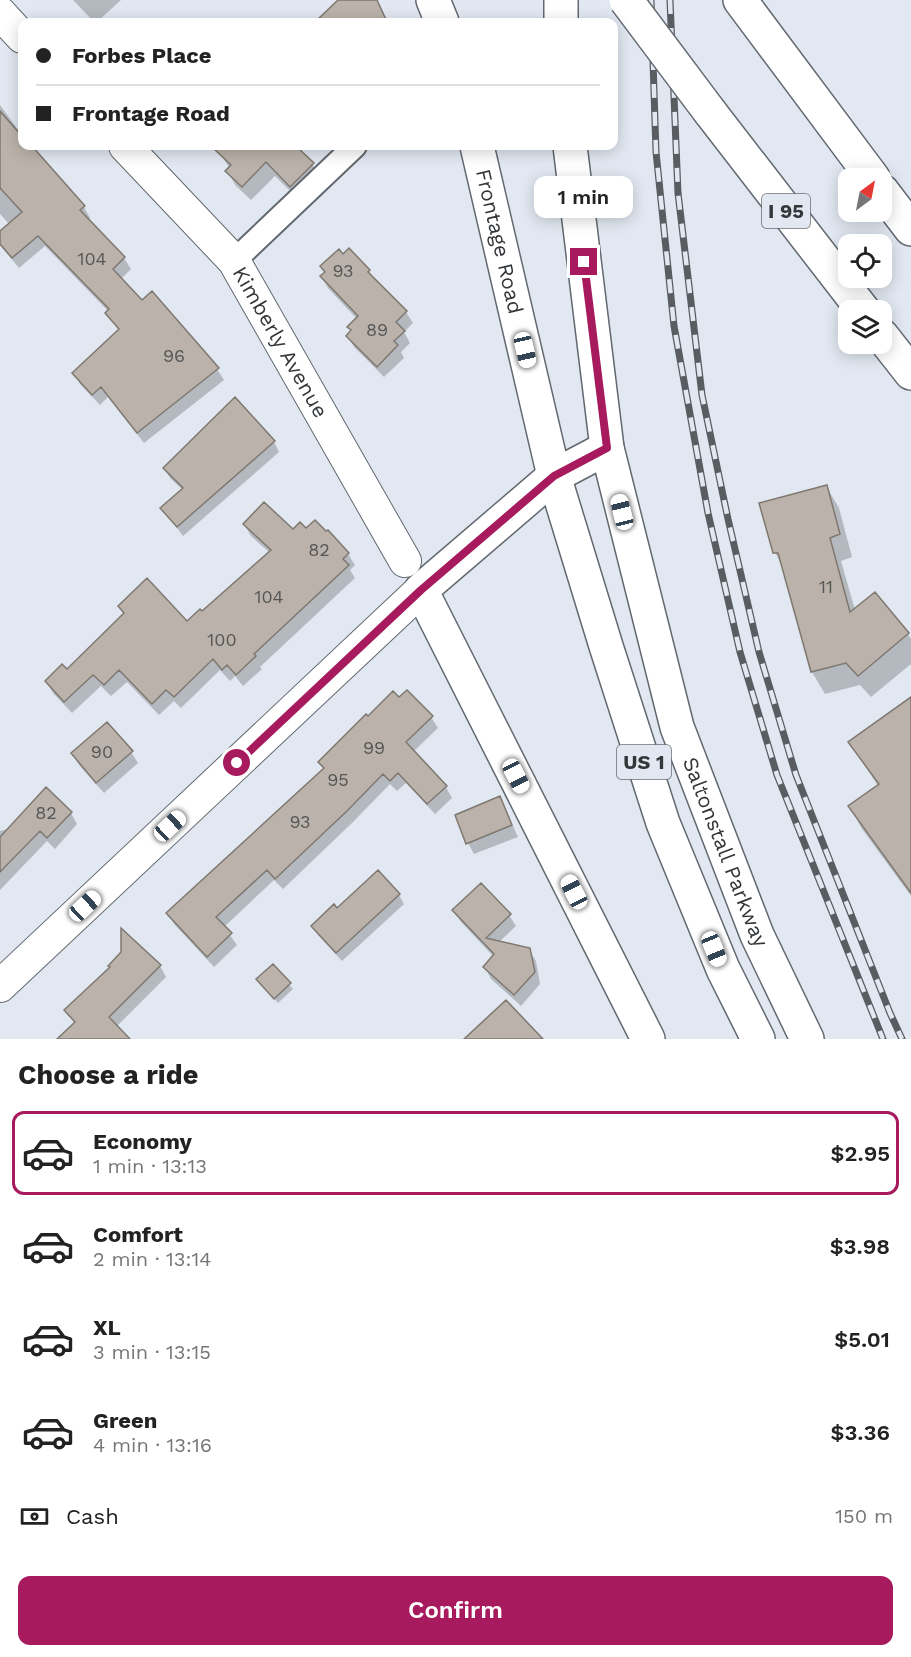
<!DOCTYPE html>
<html lang="en">
<head>
<meta charset="utf-8">
<style>
	:root { --surface:#fff; --page:#f2f2f2; --text:#222; --muted:#767676; --line:#e0e0e0; --accent:#a71b5e }
	body { margin:0; font-family:"Work Sans",sans-serif; background:var(--page); color:var(--text); height:100vh; display:flex; flex-direction:column; font-size:22px; white-space:nowrap }
	* { box-sizing:border-box; margin:0 }
	p { font-size:20px; color:var(--muted) }
	.icon { flex:none; width:33px; height:33px; fill:none; stroke:currentColor; stroke-width:2; stroke-linecap:round; stroke-linejoin:round }
	.map { position:relative; height:1039px; overflow:hidden }
	.details { display:flex; flex-direction:column; background:var(--surface); flex:1 }
	.details>* { flex:none }
	.top-card { position:absolute; left:18px; top:18px; width:600px; height:132px; border-radius:12px; box-shadow:0 3px 15px #0003; display:grid; align-content:center; height:132px; padding:0 18px; background:var(--surface) }
	.needle { width:39px; rotate:32deg }
	.fabs { position:absolute; left:838px; top:168px; display:grid; gap:12px }
	.fabs a { display:grid; place-items:center; width:54px; height:54px; border-radius:12px; background:var(--surface); box-shadow:0 3px 15px #0003; font-size:30px }
	.end { position:absolute; width:27px; height:27px; margin:-14px; border:8px solid #a71b5e; background:#fff; box-shadow:0 0 0 3px #fff }
	.from { border-radius:50% }
	.bubble { position:absolute; height:42px; border-radius:12px; background:var(--surface); box-shadow:0 3px 15px #0003; font-size:20px; font-weight:600; line-height:42px; text-align:center }
	.car { position:absolute; width:18px; height:36px; margin:-18px -9px; border-radius:8px; box-shadow:0 0 4px 2px #0007; background:linear-gradient(#fff 24%,#345 0 40%,#fff 0 76%,#345 0 86%,#fff 0) }
	.top-card b { display:flex; align-items:center; gap:21px; height:57px; font-size:22px }
	.top-card b+b { border-top:2px solid var(--line) }
	.top-card i { width:15px; height:15px; background:var(--text) }
	ul { padding:0; list-style:none }
	li { display:flex; align-items:center; gap:18px; height:84px; margin:0 12px 9px; padding:0 6px; border:3px solid transparent; border-radius:12px }
	li div { flex:1 }
	li b { display:block; font-size:22px }
	li em { font-style:normal; font-weight:600 }
	li.selected { border-color:var(--accent) }
	li>.icon { width:54px; height:54px; stroke-width:1.5 }
	h2 { padding:0 18px; font-size:27px; line-height:72px }
	.pay { display:flex; align-items:center; gap:15px; height:66px; padding:0 18px; font-size:22px }
	.pay p { margin-inline-start:auto }
	.button { display:flex; gap:12px; margin-top:auto; padding:12px 18px }
	.button a { flex:1; height:69px; border-radius:12px; background:var(--accent); color:#fff; font-size:24px; font-weight:600; line-height:69px; text-align:center }
	.map>svg:first-child { display:block }
	.shadow { fill:#0003 }
	.building { fill:#bbb3ab; stroke:#7f7870; stroke-width:1.5 }
	.lines { fill:none; stroke-linecap:round; stroke-linejoin:round }
	.street-casing { stroke:#626870; stroke-width:26 }
	.secondary-casing { stroke:#626870; stroke-width:34 }
	.primary-casing { stroke:#626870; stroke-width:36 }
	.highway-casing { stroke:#626870; stroke-width:36 }
	.street { stroke:#fff; stroke-width:22 }
	.secondary { stroke:#fff; stroke-width:32 }
	.primary { stroke:#fff; stroke-width:33 }
	.highway { stroke:#fff; stroke-width:33 }
	.rail-casing { stroke:#595d62; stroke-width:7 }
	.rail { stroke:#e1e8f1; stroke-width:4.5; stroke-dasharray:14; stroke-linecap:butt }
	.highway-bridge-casing { stroke:#626870; stroke-width:36; stroke-linecap:butt }
	.highway-bridge { stroke:#fff; stroke-width:33 }
	.route { stroke:#a71b5e; stroke-width:8 }
	.labels { text-anchor:middle; stroke-width:4.5; stroke-linejoin:round; paint-order:stroke }
	.number-label { font-size:18px; fill:#565656 }
	.shield { fill:#e1e8f1; stroke:#686c71; stroke-width:1.5 }
	.shield-label { font-size:20px; font-weight:bold; fill:#34373a }
	.street-label { font-size:21px; fill:#34373a; stroke:#e1e8f1 }
</style>
</head>
<body>
<div class="map">
<svg width="911" height="1039" viewBox="0 0 911 1039">
	<rect width="100%" height="100%" fill="#e1e8f1"/>
	<path class="shadow" d="M73,0H121L97,22H94Z
		M340,0H377L388,22H323L321,19Z
		M0,105L19,131L17,132L22,139V146H29L84,207L90,218L87,220L124,258L131,269L121,279L142,302L217,369L224,380L144,443L108,397L100,405L80,384L74,373L119,331L107,313L109,312L45,246L19,268L0,245V233L10,225L0,214Z
		M217,146H294L312,164L321,179L299,200L275,176L251,200L236,186L227,171L230,169L218,150L220,148Z
		M349,250L369,271L374,279L406,312L413,323L404,332L410,343L401,352L404,358L384,377L354,347L348,336L352,332L349,327L357,319L328,288L322,277Z
		M274,442L279,452L183,536L162,508L183,490L170,478L164,468Z
		M826,486L839,508L852,557L841,561L855,610L908,634L911,639V664L871,697L860,685L825,694L812,672L783,568L775,552Z
		M244,524L293,531L306,530L348,554L355,565L350,570L355,578L260,667L262,669L243,686L235,676L230,681L220,670L181,708L174,701L159,715L127,682L111,696L101,686L72,713L53,693L46,681L67,671L124,615L120,607L187,623L202,614L270,553L251,536Z
		M399,699L431,717L438,728L413,752L446,787L452,798L435,814L406,783L397,791L390,784L353,822L283,889L274,880L224,927L237,945L214,967L174,924L168,913L324,770L320,762L368,718Z
		M911,699V896L862,829L850,807L878,786L850,743Z
		M131,752L138,763L104,793L79,765L73,754Z
		M500,798L518,837L474,854L468,843Z
		M71,813L77,824L55,849L47,841L0,890V831Z
		M399,895L404,904L342,961L318,935L313,926L337,910Z
		M454,910L509,915L516,926L499,942L529,950L536,961L540,984L521,1006L491,979L485,967L494,957L461,922Z
		M123,953L160,966L166,977L116,1027L128,1039H71L67,1032L75,1024L66,1011L111,968Z
		M273,966L293,989L278,1003L258,980Z"/>
	<path class="building" d="M338,0H377L387,22H315Z
		M0,111L22,136V146H32L47,163L85,206L80,210L125,257L113,269L142,300L152,291L219,368L137,433L101,387L92,395L72,373L119,329L105,313L109,309L38,236L12,258L0,244V231L22,212L0,188Z
		M211,146H296L314,163L290,187L266,162L242,187L225,171L231,165Z
		M349,248L370,270L368,272L407,311L396,322L405,331L394,341L398,345L377,367L346,336L351,330L347,327L358,316L320,276L325,272L320,266L339,249L343,254Z
		M235,397L275,441L177,527L160,508L183,488L163,468Z
		M827,485L840,534L830,538L850,612L875,592L909,633L858,676L846,663L811,672L778,553H773L759,503Z
		M264,502L293,529L300,522L306,528L315,520L326,531L328,530L349,553L343,559L349,565L254,654L256,656L236,675L227,665L222,670L213,659L174,697L166,690L152,704L119,670L104,685L93,675L64,702L45,681L62,664L67,669L124,613L118,606L147,578L187,621L200,609L202,611L271,550L243,524Z
		M407,690L433,716L406,742L447,786L427,804L398,773L390,781L383,774L347,811L275,879L267,870L216,917L232,933L207,957L166,913L324,768L318,762L366,714L368,716L393,691L399,697Z
		M911,697V893L848,806L879,784L848,742Z
		M107,722L133,751L96,783L71,753Z
		M46,787L72,812L47,838L40,831L0,872V837Z
		M500,796L512,825L466,844L455,815Z
		M378,870L400,894L336,953L311,926L334,904L337,908Z
		M481,883L511,914L486,938L530,948L535,972L514,995L483,967L494,954L452,910Z
		M121,928L161,965L109,1017L130,1039H57L75,1022L64,1010L110,967L108,966L121,952Z
		M273,964L291,983L274,999L256,979Z
		M506,1000L543,1039H464Z"/>
	<g class="lines">
		<defs>
			<path id="street" d="M234,261L355,146"/>
			<g id="secondary">
				<path d="M0,13L22,37"/>
				<path id="s1" d="M125,146L234,261L405,561"/>
				<path d="M0,986L421,590"/>
			</g>
			<g id="primary">
				<path d="M433,0L442,22"/>
				<path d="M561,0V22"/>
				<path id="s2" d="M477,146L554,476L606,646L663,823L723,969L758,1039"/>
				<path id="s3" d="M570,146L607,448L677,727L757,935L807,1039"/>
				<path d="M607,448L554,476L421,590L648,1039"/>
			</g>
			<path id="highway" d="M740,0L873,178
				M710,112L863,310
				M882,191L911,229
				M882,336L911,373"/>
		</defs>
		<use href="#street" class="street-casing"/>
		<use href="#secondary" class="secondary-casing"/>
		<use href="#primary" class="primary-casing"/>
		<use href="#highway" class="highway-casing"/>
		<use href="#street" class="street"/>
		<use href="#secondary" class="secondary"/>
		<use href="#primary" class="primary"/>
		<use href="#highway" class="highway"/>
		<defs>
			<path id="rail" d="M651,0L656,152L674,326L708,513L740,652L777,775L883,1039
				M670,0L678,193L702,395L728,519L759,652L796,775L890,1013L902,1039"/>
		</defs>
		<use href="#rail" class="rail-casing"/>
		<use href="#rail" class="rail"/>
		<defs>
			<path id="highway-bridge" d="M626,0L710,112"/>
		</defs>
		<use href="#highway-bridge" class="highway-bridge-casing"/>
		<use href="#highway-bridge" class="highway-bridge"/>
	</g>
	<g class="lines">
		<path class="route" d="M237,763L421,590L554,476L607,448L584,262"/>
	</g>
	<g class="labels">
		<g class="number-label">
			<text x="92" y="265">104</text>
			<text x="343" y="277">93</text>
			<text x="377" y="336">89</text>
			<text x="174" y="362">96</text>
			<text x="319" y="556">82</text>
			<text x="826" y="593">11</text>
			<text x="269" y="603">104</text>
			<text x="222" y="646">100</text>
			<text x="374" y="754">99</text>
			<text x="102" y="758">90</text>
			<text x="338" y="786">95</text>
			<text x="46" y="819">82</text>
			<text x="300" y="828">93</text>
		</g>
		<g class="shield">
			<rect x="762" y="194" width="48" height="34" rx="4.5"/>
			<rect x="617" y="745" width="54" height="34" rx="4.5"/>
		</g>
		<g class="shield-label">
			<text x="786" y="218">I 95</text>
			<text x="644" y="769">US 1</text>
		</g>
		<g class="street-label">
			<text dy="7" stroke="none"><textPath href="#s2" startOffset="98">Frontage Road</textPath></text>
			<text dy="7" stroke="none"><textPath href="#s1" startOffset="252">Kimberly Avenue</textPath></text>
			<text dy="7" stroke="none"><textPath href="#s3" startOffset="726">Saltonstall Parkway</textPath></text>
		</g>
	</g>
</svg>
<div class="fabs">
<a><svg class="needle" viewBox="-14 -14 28 28"><path d="M0-13l5 13h-10z" fill="#e53935"/><path d="M0 13l5-13h-10z" fill="#767676"/></svg></a>
<a><svg class="icon" aria-label="locate" viewBox="0 0 24 24"><circle cx="12" cy="12" r="6"/><path d="M12 2v4M12 18v4M2 12h4M18 12h4"/></svg></a>
<a><svg class="icon" aria-label="layers" viewBox="0 0 24 24"><path d="M12 4l9 5-9 5-9-5zM3 14l9 5 9-5"/></svg></a>
</div>
<i class="end from" style="left:237px;top:763px"></i>
<i class="end" style="left:584px;top:262px"></i>
<div class="bubble" style="left:534px;top:176px;width:99px">1 min</div>
<i class="car" style="left:525px;top:350px;rotate:167deg"></i>
<i class="car" style="left:622px;top:512px;rotate:346deg"></i>
<i class="car" style="left:516px;top:776px;rotate:153deg"></i>
<i class="car" style="left:170px;top:826px;rotate:47deg"></i>
<i class="car" style="left:574px;top:892px;rotate:333deg"></i>
<i class="car" style="left:85px;top:906px;rotate:47deg"></i>
<i class="car" style="left:714px;top:949px;rotate:158deg"></i>
<div class="top-card">
<b><i class="from"></i>Forbes Place</b>
<b><i></i>Frontage Road</b>
</div>
</div>
<section class="details">
<h2>Choose a ride</h2>
<ul>
<li class="selected"><svg class="icon" aria-label="car" viewBox="0 0 24 24"><path d="M5 17H2v-5l4-1 3-4h7l3 4 3 1v5h-3M9 17h6M6 11h13"/><circle cx="7" cy="17" r="2"/><circle cx="17" cy="17" r="2"/></svg><div><b>Economy</b><p>1 min · 13:13</p></div><em>$2.95</em></li>
<li><svg class="icon" aria-label="car" viewBox="0 0 24 24"><path d="M5 17H2v-5l4-1 3-4h7l3 4 3 1v5h-3M9 17h6M6 11h13"/><circle cx="7" cy="17" r="2"/><circle cx="17" cy="17" r="2"/></svg><div><b>Comfort</b><p>2 min · 13:14</p></div><em>$3.98</em></li>
<li><svg class="icon" aria-label="car" viewBox="0 0 24 24"><path d="M5 17H2v-5l4-1 3-4h7l3 4 3 1v5h-3M9 17h6M6 11h13"/><circle cx="7" cy="17" r="2"/><circle cx="17" cy="17" r="2"/></svg><div><b>XL</b><p>3 min · 13:15</p></div><em>$5.01</em></li>
<li><svg class="icon" aria-label="car" viewBox="0 0 24 24"><path d="M5 17H2v-5l4-1 3-4h7l3 4 3 1v5h-3M9 17h6M6 11h13"/><circle cx="7" cy="17" r="2"/><circle cx="17" cy="17" r="2"/></svg><div><b>Green</b><p>4 min · 13:16</p></div><em>$3.36</em></li>
</ul>
<div class="pay"><svg class="icon" aria-label="cash" viewBox="0 0 24 24"><path d="M3 7h18v10H3z"/><circle cx="12" cy="12" r="2"/></svg>Cash<p>150 m</p></div>
<div class="button"><a>Confirm</a></div>
</section>
</body>
</html>
